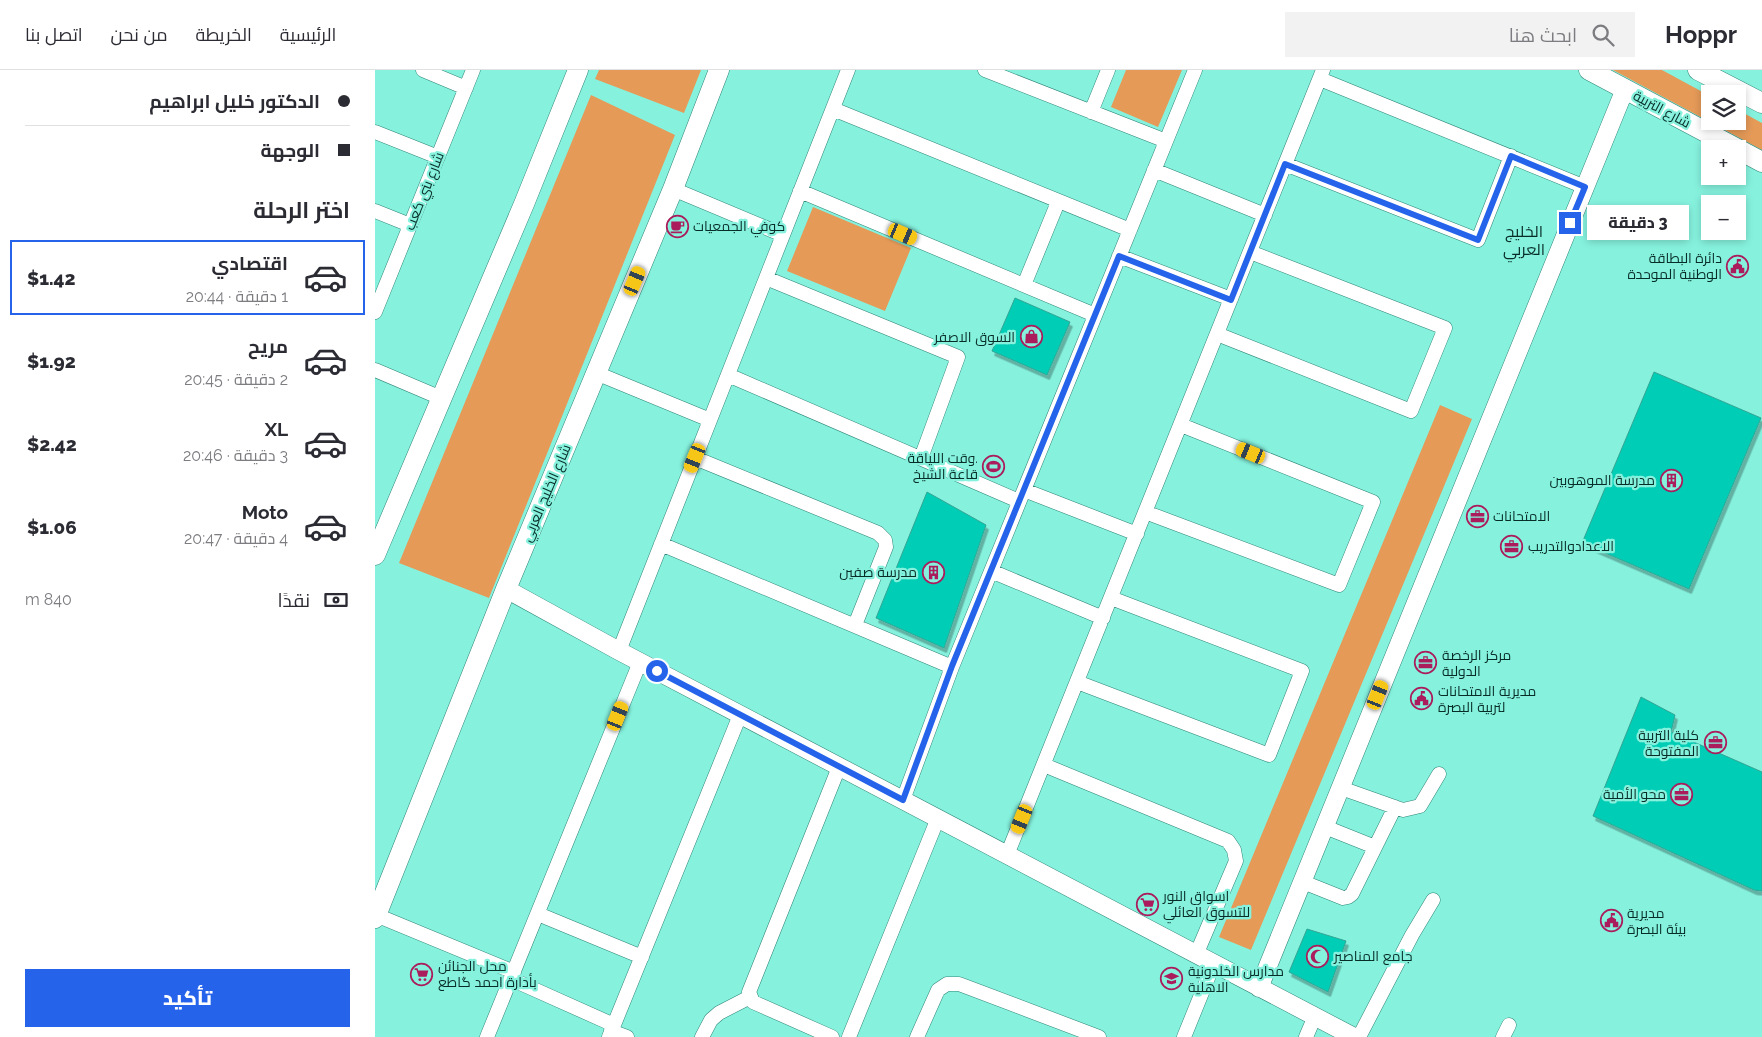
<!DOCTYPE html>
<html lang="ar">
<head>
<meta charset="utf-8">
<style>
	:root { --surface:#fff; --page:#f2f2f3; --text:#2b2b33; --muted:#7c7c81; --line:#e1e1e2; --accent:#2563eb }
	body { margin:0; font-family:Raleway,Cairo,sans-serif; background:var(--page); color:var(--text); direction:rtl; height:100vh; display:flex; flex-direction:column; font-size:19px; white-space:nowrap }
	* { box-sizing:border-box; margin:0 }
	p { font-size:16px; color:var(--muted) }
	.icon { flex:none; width:28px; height:28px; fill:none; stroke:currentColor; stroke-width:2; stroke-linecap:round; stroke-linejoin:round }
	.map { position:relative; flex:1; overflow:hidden; direction:ltr }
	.panel { display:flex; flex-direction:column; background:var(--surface); width:375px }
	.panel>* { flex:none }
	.hud { display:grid; align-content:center; height:110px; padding:0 25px; background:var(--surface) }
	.tools { position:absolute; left:1326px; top:15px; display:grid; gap:10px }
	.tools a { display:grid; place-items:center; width:45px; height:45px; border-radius:0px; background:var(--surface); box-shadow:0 2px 8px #0003; font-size:25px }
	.end { position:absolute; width:22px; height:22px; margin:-11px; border:6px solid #2563eb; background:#fff; box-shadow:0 0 0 2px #fff }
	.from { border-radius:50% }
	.bubble { position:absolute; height:35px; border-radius:0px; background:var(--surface); box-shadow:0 2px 8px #0003; font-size:16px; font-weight:800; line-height:35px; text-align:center; direction:rtl }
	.car { position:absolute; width:15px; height:30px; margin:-15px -8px; border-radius:6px; box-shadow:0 0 4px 1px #0007; background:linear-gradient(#f5c518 24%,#345 0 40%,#f5c518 0 76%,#345 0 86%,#f5c518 0) }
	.hud b { display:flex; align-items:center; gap:18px; height:48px; font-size:19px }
	.hud b+b { border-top:1px solid var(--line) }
	.hud i { width:12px; height:12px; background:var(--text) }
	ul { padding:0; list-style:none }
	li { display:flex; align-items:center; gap:15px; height:75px; margin:0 10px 8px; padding:0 15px; border:2px solid transparent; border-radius:0px }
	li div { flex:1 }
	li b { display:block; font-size:19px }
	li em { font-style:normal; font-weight:800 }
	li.current { border-color:var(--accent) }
	li>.icon { width:45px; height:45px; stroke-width:1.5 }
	h2 { padding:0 25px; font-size:22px; line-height:60px }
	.pay { display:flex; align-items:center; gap:12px; height:55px; padding:0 25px; font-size:19px }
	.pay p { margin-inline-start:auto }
	.button { display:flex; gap:10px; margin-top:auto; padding:10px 25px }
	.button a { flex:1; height:58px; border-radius:0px; background:var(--accent); color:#fff; font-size:20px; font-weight:800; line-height:58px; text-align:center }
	header { display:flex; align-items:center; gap:30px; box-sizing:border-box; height:70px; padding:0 25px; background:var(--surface); border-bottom:1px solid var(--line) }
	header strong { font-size:24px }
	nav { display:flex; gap:28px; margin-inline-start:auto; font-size:18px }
	.search { width:350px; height:45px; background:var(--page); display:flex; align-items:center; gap:12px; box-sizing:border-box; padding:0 18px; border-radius:0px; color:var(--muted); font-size:19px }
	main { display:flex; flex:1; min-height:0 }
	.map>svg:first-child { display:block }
	.green { fill:#e59a58 }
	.building { fill:#01cdb5; stroke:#32a694; filter:url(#shadow) }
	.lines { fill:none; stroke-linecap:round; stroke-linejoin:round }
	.minor-casing { stroke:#2f8577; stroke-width:15 }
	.tertiary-casing { stroke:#2f8577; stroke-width:19 }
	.secondary-casing { stroke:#2f8577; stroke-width:21 }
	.minor { stroke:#fff; stroke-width:14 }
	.tertiary { stroke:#fff; stroke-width:18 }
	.secondary { stroke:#fff; stroke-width:20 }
	.route { stroke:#2563eb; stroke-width:6 }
	.labels { text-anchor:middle; stroke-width:4.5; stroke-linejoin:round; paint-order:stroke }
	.street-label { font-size:14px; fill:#082d27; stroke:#86f2de }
	.poi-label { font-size:14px; fill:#082d27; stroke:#86f2de; text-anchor:start }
	.quarter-label { font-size:16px; fill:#082d27; stroke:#86f2de }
</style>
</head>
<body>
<header>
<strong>Hoppr</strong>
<div class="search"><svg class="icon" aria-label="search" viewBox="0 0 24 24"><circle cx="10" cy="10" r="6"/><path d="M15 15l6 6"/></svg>ابحث هنا</div>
<nav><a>الرئيسية</a><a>الخريطة</a><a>من نحن</a><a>اتصل بنا</a></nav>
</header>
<main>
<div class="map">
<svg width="1387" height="967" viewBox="0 0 1387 967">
	<defs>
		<filter id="shadow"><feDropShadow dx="2.5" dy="4.5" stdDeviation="0" flood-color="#0004"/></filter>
	</defs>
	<rect width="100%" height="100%" fill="#86f2de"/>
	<path class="green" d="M224,0H326L309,43L220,9Z
		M751,0H807L783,57L736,37Z
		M1238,0H1287L1335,26V51H1362L1363,40L1387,53V80Z
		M216,25L300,65L114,528L24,493Z
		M438,137L536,178L510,241L412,201Z
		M1065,335L1097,349L876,880L844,867Z"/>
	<path class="building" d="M640,228L695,252L672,305L617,281Z
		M1279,302L1386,348L1314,519L1207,473Z
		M552,422L611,455L569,578L501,548Z
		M1266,627L1300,645L1296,662L1387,702V821L1379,820L1218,746Z
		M932,859L971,871L953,922L914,902Z"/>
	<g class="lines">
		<defs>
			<path id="minor" d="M48,0L91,18
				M610,0L791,71
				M945,9L1210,117
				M458,39L755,160
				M716,42L733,0
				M0,62L63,87
				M910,94L1103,170L1136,86
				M779,100L890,145
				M298,119L408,165
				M425,121L720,245
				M0,141L35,155
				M744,186L856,229
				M391,208L583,287L546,388
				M649,215L683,132
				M0,242L98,0
				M842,264L1036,341L1070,258L875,182
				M0,300L66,328
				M221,303L335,350
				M353,305L644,431
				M320,388L503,463L510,470L511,477L480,555
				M649,420L762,464
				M770,442L964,515L998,432L806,355
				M286,474L577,597
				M616,501L728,548
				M244,581L473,0
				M702,612L894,685L927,601L736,528
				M669,695L853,771L859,780L861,791L821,885
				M966,718L1028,740L1045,736L1064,704
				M528,730L577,597L820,0
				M950,757L1000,777
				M632,785L948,0
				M928,812L968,828L973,827L977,824L1020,737
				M163,844L267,887
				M1,845L139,902
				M136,909L239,955
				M236,961L252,967
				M112,967L265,592
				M234,967L365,645
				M327,967L336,950L344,943L375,927
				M457,967L378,932L374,922L464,697
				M474,967L563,748
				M542,967L563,920L572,914H584L724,967
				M809,967L839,893
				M931,967L940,946
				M984,967L1037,865L1058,830
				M1128,967L1134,955"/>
			<path id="tertiary" d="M131,519L244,581L979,967
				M884,918L1250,19"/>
			<path id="secondary" d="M1214,0L1387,92
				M1323,0L1387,33
				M0,485L149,134L203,0
				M0,848L131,519L298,119L344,0"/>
		</defs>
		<use href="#minor" class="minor-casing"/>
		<use href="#tertiary" class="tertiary-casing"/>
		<use href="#secondary" class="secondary-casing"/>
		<use href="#minor" class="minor"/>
		<use href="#tertiary" class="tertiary"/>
		<use href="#secondary" class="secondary"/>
	</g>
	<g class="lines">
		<path class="route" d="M282,601L528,730L577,596L744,186L856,230L910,94L1103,170L1136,86L1210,117L1195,153"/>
	</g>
	<defs>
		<symbol id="cafe-ring" viewBox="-11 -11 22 22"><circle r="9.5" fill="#86f2de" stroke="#aa1c5c" stroke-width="1.5"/><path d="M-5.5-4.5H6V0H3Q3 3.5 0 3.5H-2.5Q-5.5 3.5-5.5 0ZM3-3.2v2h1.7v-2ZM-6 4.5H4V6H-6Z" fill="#aa1c5c"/></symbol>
		<symbol id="civic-ring" viewBox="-11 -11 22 22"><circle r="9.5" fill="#86f2de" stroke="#aa1c5c" stroke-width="1.5"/><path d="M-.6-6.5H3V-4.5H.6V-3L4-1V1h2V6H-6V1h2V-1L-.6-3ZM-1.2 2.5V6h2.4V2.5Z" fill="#aa1c5c"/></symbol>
		<symbol id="shop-ring" viewBox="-11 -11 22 22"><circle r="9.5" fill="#86f2de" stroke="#aa1c5c" stroke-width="1.5"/><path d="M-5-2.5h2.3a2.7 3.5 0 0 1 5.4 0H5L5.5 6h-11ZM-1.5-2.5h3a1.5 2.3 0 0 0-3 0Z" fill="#aa1c5c"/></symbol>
		<symbol id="stadium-ring" viewBox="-11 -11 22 22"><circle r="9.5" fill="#86f2de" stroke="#aa1c5c" stroke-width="1.5"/><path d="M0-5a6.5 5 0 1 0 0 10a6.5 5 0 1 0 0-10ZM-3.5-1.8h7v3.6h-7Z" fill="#aa1c5c"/></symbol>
		<symbol id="building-ring" viewBox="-11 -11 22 22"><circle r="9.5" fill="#86f2de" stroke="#aa1c5c" stroke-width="1.5"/><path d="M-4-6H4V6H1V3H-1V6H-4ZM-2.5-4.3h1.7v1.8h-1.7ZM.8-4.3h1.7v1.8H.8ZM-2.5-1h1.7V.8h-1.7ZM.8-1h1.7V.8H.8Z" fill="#aa1c5c"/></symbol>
		<symbol id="office-ring" viewBox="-11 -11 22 22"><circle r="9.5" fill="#86f2de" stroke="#aa1c5c" stroke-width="1.5"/><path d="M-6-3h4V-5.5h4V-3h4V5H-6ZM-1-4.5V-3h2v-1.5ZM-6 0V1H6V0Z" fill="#aa1c5c"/></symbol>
		<symbol id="supermarket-ring" viewBox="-11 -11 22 22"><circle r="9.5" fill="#86f2de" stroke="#aa1c5c" stroke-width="1.5"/><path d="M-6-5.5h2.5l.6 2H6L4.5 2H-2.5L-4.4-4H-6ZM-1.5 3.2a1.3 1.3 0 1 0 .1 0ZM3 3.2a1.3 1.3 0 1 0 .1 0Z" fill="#aa1c5c"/></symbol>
		<symbol id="mosque-ring" viewBox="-11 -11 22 22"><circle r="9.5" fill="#86f2de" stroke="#aa1c5c" stroke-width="1.5"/><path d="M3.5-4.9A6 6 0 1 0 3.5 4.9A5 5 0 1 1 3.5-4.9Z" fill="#aa1c5c"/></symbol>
		<symbol id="school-ring" viewBox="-11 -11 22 22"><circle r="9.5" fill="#86f2de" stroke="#aa1c5c" stroke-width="1.5"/><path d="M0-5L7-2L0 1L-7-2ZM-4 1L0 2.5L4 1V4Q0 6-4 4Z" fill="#aa1c5c"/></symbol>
	</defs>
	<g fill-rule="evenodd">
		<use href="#cafe-ring" x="290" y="144" width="25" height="25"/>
		<use href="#civic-ring" x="1350" y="184" width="25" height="25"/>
		<use href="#shop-ring" x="644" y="254" width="25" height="25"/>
		<use href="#stadium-ring" x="606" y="384" width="25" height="25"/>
		<use href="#building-ring" x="1284" y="398" width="25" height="25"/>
		<use href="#office-ring" x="1090" y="434" width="25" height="25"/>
		<use href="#office-ring" x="1124" y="464" width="25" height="25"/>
		<use href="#building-ring" x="546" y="490" width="25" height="25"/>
		<use href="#office-ring" x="1038" y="580" width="25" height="25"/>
		<use href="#civic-ring" x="1034" y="616" width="25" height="25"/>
		<use href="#office-ring" x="1328" y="660" width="25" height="25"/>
		<use href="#office-ring" x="1294" y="712" width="25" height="25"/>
		<use href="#supermarket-ring" x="760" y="822" width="25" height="25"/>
		<use href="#civic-ring" x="1224" y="838" width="25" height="25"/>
		<use href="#mosque-ring" x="930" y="874" width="25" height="25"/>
		<use href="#supermarket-ring" x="34" y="892" width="25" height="25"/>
		<use href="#school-ring" x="784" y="896" width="25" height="25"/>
	</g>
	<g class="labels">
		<g class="street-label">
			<text transform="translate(1287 39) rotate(28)" y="5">شارع التربية</text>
			<text transform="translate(49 121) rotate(-68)" y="5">شارع بني كعب</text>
			<text transform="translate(171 423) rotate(-67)" y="5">شارع الخليج العربي</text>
		</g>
		<g class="poi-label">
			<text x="318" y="161">كوفي الجمعيات</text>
			<text x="1347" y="193" text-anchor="end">دائرة البطاقة<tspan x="1347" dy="16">الوطنية الموحدة</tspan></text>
			<text x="640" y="272" text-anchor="end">السوق الاصفر</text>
			<text x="603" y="393" text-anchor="end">وقت اللياقة.<tspan x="603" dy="16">قاعة الشيخ</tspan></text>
			<text x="1280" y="415" text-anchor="end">مدرسة الموهوبين</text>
			<text x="1118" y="451">الامتحانات</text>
			<text x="1153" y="481">الاعدادوالتدريب</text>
			<text x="542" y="507" text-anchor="end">مدرسة صفين</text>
			<text x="1067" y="590">مركز الرخصة<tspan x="1067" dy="16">الدولية</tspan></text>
			<text x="1063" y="626">مديرية الامتحانات<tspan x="1063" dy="16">لتربية البصرة</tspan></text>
			<text x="1324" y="670" text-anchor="end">كلية التربية<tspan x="1324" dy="16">المفتوحة</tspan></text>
			<text x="1291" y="729" text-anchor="end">محو الأمية</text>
			<text x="788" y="831">اسواق النور<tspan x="788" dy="16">للتسوق العائلي</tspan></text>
			<text x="1252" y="848">مديرية<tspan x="1252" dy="16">بيئة البصرة</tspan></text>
			<text x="959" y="891">جامع المناصير</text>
			<text x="63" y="901">محل الجنائن<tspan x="63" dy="16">بأدارة احمد گاطع</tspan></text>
			<text x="813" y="906">مدارس الخلدونية<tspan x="813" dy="16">الاهلية</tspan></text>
		</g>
		<g class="quarter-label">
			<text x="1149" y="167">الخليج<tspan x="1149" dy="18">العربي</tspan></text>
		</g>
	</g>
</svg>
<div class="tools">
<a><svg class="icon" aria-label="layers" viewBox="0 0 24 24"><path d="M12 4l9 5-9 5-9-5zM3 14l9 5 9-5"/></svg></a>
<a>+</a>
<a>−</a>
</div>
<i class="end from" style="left:282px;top:601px"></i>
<i class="end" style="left:1195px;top:153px"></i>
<div class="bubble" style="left:1212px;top:135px;width:102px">3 دقيقة</div>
<i class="car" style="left:528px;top:164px;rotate:113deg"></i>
<i class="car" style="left:260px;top:211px;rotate:23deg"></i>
<i class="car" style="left:876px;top:383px;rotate:292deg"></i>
<i class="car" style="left:320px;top:388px;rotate:202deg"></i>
<i class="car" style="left:1003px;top:625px;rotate:22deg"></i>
<i class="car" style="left:243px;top:646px;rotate:22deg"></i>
<i class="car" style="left:647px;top:749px;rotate:202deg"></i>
</div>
<section class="panel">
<div class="hud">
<b><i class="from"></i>الدكتور خليل ابراهيم</b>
<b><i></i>الوجهة</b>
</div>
<h2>اختر الرحلة</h2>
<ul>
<li class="current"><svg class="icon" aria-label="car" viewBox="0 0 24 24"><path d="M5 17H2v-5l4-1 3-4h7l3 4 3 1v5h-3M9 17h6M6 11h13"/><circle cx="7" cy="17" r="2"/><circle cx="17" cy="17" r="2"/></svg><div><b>اقتصادي</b><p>1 دقيقة · 20:44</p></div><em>$1.42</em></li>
<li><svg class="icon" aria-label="car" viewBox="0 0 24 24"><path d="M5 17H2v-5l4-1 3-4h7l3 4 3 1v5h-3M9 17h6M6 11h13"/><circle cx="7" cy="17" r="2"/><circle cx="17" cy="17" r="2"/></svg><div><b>مريح</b><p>2 دقيقة · 20:45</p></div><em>$1.92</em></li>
<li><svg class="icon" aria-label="car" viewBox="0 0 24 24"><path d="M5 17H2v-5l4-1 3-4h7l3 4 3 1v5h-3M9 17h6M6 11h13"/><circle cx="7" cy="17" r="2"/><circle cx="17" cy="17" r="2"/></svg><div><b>XL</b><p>3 دقيقة · 20:46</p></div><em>$2.42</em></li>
<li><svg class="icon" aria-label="car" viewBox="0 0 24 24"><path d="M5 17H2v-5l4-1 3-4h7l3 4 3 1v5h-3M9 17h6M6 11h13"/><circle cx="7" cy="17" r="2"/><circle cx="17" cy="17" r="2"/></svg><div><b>Moto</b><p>4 دقيقة · 20:47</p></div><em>$1.06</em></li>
</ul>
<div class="pay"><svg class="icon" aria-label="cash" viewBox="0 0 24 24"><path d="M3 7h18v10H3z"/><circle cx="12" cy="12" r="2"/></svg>نقدًا<p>840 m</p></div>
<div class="button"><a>تأكيد</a></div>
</section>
</main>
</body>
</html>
